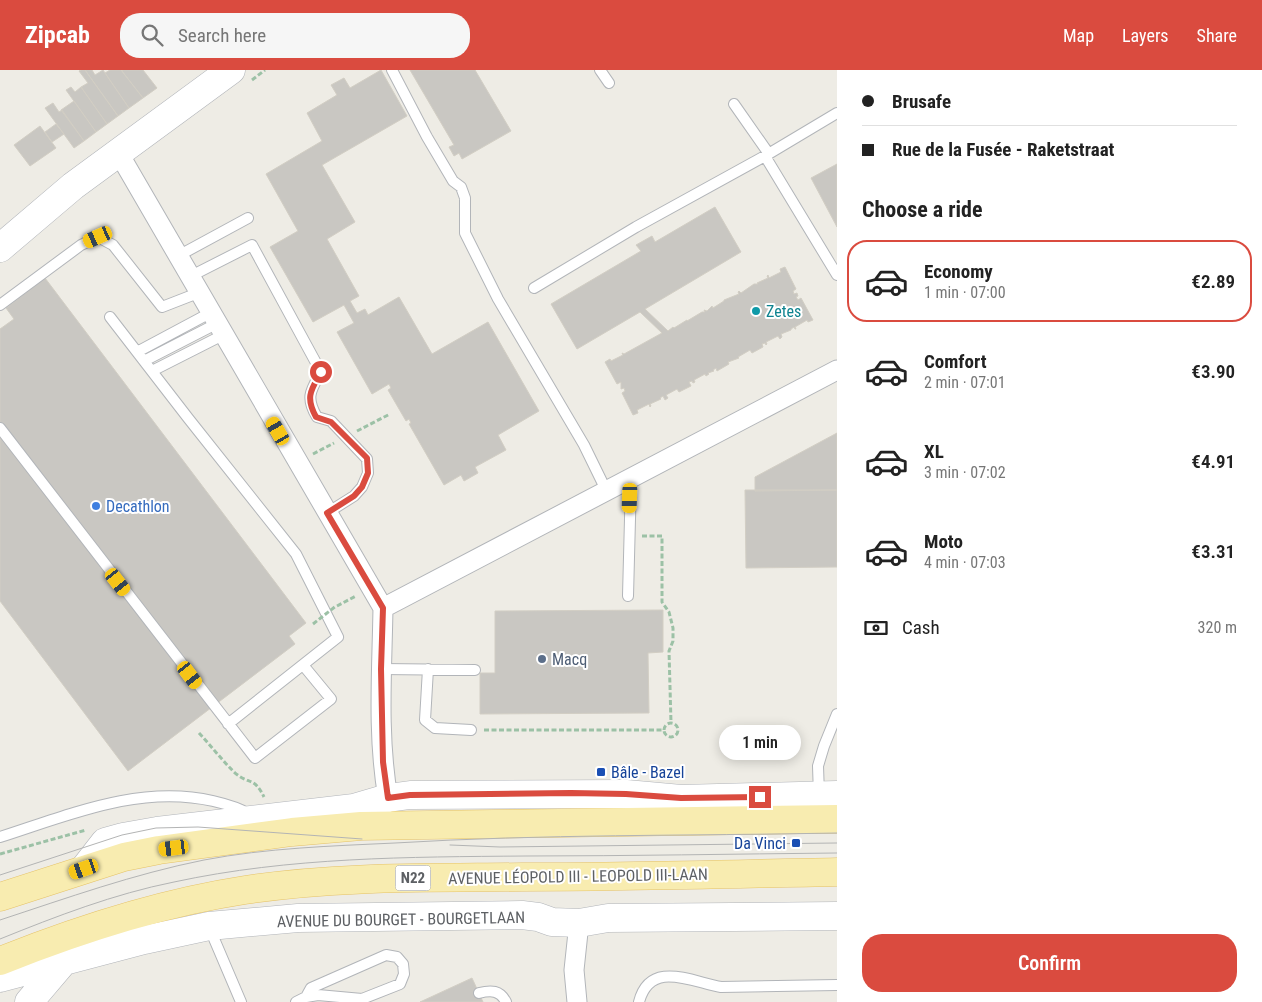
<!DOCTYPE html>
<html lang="en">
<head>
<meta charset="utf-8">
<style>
	:root { --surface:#fff; --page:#f6f6f6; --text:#222; --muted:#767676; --line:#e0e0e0; --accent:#da4b3f }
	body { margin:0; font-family:"Roboto Condensed",sans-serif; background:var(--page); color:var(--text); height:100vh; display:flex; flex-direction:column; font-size:19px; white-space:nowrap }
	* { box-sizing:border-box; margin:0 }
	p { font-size:16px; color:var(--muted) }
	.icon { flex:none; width:28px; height:28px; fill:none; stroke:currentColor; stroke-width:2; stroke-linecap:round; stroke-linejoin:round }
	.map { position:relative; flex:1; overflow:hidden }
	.panel { display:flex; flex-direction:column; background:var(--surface); width:425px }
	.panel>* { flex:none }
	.top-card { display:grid; align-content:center; height:110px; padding:0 25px; background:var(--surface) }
	.end { position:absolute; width:22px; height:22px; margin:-11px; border:6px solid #da4b3f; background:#fff; box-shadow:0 0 0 2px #fff }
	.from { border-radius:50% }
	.bubble { position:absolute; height:35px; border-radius:18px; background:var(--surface); box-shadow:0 2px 12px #0003; font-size:16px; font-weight:600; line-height:35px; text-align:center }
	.car { position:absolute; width:15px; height:30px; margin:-15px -8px; border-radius:6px; box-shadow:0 0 4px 1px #0007; background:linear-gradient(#f5c518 24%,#345 0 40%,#f5c518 0 76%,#345 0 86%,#f5c518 0) }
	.top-card b { display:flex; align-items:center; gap:18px; height:48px; font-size:19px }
	.top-card b+b { border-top:1px solid var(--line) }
	.top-card i { width:12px; height:12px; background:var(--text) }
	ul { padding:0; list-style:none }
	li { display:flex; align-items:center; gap:15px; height:82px; margin:0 10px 8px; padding:0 15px; border:2px solid transparent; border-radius:20px }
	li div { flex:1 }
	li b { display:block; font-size:19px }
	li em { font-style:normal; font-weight:600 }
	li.active { border-color:var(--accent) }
	li>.icon { width:45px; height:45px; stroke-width:1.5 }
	h2 { padding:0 25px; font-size:22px; line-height:60px }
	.pay { display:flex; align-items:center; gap:12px; height:55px; padding:0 25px; font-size:19px }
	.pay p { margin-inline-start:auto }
	.action { display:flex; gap:10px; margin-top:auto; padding:10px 25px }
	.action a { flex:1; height:58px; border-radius:20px; background:var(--accent); color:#fff; font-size:20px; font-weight:600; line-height:58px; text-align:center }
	header { display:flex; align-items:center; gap:30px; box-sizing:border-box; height:70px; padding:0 25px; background:var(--accent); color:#fff }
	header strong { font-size:24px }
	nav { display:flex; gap:28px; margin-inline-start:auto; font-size:18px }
	.search { width:350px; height:45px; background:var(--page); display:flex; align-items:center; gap:12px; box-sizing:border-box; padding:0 18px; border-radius:20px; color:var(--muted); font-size:19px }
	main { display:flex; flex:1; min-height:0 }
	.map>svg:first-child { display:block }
	.building { fill:#c9c7c2; stroke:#d2cec4 }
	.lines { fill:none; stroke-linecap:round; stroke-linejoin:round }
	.lane-casing { stroke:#b2b5b9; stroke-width:12 }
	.street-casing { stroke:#b2b5b9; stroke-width:21 }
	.secondary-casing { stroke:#b1b4b9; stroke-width:29 }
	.primary-casing { stroke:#e5c267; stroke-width:29 }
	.path { stroke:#9cc1a6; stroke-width:3; stroke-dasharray:5 2.5; stroke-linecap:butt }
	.lane { stroke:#fff; stroke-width:10 }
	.street { stroke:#fff; stroke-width:19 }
	.secondary { stroke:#fff; stroke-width:28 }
	.primary { stroke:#f8ecb0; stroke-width:28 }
	.tram { stroke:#b3b4b4; stroke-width:1 }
	.path-bridge { stroke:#9cc1a6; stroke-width:3; stroke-dasharray:5 2.5; stroke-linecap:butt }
	.route { stroke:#da4b3f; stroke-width:6 }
	.culture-dot { fill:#0f9aa8; stroke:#fff; stroke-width:2 }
	.shop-dot { fill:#3f7fe0; stroke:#fff; stroke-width:2 }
	.service-dot { fill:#5c6f8a; stroke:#fff; stroke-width:2 }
	.transit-dot { fill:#1a4fb4; stroke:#fff; stroke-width:2 }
	.labels { text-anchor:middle; stroke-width:4; stroke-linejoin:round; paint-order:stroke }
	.shield { fill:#fff; stroke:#8e9092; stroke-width:1 }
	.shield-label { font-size:15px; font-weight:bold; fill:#5d6064 }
	.culture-label { font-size:16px; fill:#0d838f; stroke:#fff; text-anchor:start }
	.shop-label { font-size:16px; fill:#366cbe; stroke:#fff; text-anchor:start }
	.service-label { font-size:16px; fill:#4e5e75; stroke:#fff; text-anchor:start }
	.transit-label { font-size:16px; fill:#164399; stroke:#fff; text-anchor:start }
	.street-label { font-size:16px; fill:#5d6064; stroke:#fff }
</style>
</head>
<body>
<header>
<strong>Zipcab</strong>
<div class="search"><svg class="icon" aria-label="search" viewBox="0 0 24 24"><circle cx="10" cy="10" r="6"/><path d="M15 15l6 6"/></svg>Search here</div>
<nav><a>Map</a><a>Layers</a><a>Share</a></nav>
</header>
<main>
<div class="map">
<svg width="837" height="932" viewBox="0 0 837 932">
	<rect width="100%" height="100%" fill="#eeece5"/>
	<path class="building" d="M81,0H85L118,46L107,54L81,17L88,13L79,1Z
		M85,0H92L95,5L103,0L129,38L118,46Z
		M110,0H121L143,28L129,38L105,3Z
		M123,0H143L157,18L143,28L122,1Z
		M381,0L407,46L322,95L355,152L327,169L359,226L350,231L357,243L365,239L368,245L399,227L432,284L488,252L539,341L498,365L506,380L475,397L478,403L464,411L461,405L444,415L409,354L411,353L409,349L406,351L388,320L391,318L389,314L372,324L337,262L354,253L344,235L313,252L270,177L298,161L266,104L322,71L307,43L337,25L331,15L344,8L350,18Z
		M410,0H475L511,61L462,89L459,83L454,86L449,77L454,75Z
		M71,17L75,22L81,17L107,54L96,62L66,20Z
		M74,31L96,62L84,71L61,40Z
		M53,33L59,42L62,40L84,71L74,78L45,38Z
		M56,54L64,64L52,72L45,62Z
		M40,56L56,78L30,96L14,75Z
		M837,94V157L811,108Z
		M715,137L741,182L645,239L668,261L673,257L674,258L687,250V251L702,242H705L704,240L707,241L712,236L713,238L724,231V230L739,224L738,222L739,221L741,223L754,214H758L757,213L768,208L767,206L768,205L769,208L781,202L780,199L785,197L796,219L793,221L794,224L797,223L798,226L796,227L798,230L801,228L813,250L808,252L807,250L795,257L796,259H795L794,257L791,259V260L781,264L782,267L780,269L778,266L766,272L767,274L766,275L765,273L762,274L763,277L752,283L750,280L738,287L739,288L728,292L729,294L717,301L716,298L713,300L714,301L708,303L709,304L706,306L705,304L694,310L695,312L693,313L692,311L689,312L691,316L679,322L677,319L666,325L668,328L665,330L663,326L660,328L661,329L650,334L651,336L650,337L649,334L637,340L638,343L633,345L622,323L625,321L624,318L621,319V312L617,314L605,292L610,289L611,291L623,285L622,283L624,284L662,263L640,242L577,279L551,234L641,181L636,175L652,166L655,172Z
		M45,208L306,553L289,566L295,574L128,701L0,531V259L14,249L6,238Z
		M837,363V420L755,421V407Z
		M745,420H837V497L746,498Z
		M663,540V582L648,583L649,643L480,644V603H495V541Z
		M472,908L483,932H420Z"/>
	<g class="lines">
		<defs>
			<path id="lane" d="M392,0L427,67L453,111L461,117L465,128V163L498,229L584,375L607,422
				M600,0L609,13
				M734,34L769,84
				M765,86L837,43
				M178,186L248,148
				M189,207L252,175L321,302C311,320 305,327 317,347L331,351L367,389L368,403L362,417L354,426L327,443
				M534,218L636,157L765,86L837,205
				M0,235L81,175L98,167L113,175L162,237L198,223
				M110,247L188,348L296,484L338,567L228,654
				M137,282L210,243
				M144,291L216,254
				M152,301L223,265
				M0,358L255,688L331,629L303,595
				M628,526L631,410
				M381,599L475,600
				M428,599L425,650L435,658L471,660
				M819,725L818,696L824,676L837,644
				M0,767C69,745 140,714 213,731C226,734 238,737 249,744
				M209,857L241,932
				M479,923C491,920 500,920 506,932
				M296,932L306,927L318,925L362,929L400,914L404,904L403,894L397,887L386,885L311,918L306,927
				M639,932C650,889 692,912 721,917L837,915"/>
			<path id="street" d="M118,82L383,538C382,601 377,665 388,728
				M383,538L837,300
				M577,932L574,900L579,853"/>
			<path id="secondary" d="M0,178L73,116L231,0
				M84,799L105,772L123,767L157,761L354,738L388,728L410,725L626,724L681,729L837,725
				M0,908L144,870L209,856L298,848L522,845L538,847L552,852L579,853L608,848L837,846
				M29,932L63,892"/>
			<path id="primary" d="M0,827L124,787L159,780L292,762L361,756L837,749
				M0,891C80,859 160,833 245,820C337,806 429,808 522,807C627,807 732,804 837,802"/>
		</defs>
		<use href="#lane" class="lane-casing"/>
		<use href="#street" class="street-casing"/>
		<use href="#secondary" class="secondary-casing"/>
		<use href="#primary" class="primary-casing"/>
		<path class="path" d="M252,10L265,0
			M357,361L390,344
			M313,384L334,373
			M642,466H662V532L669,542L673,558V571L669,581L671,653
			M337,536L356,526
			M664 660a7 7 0 1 1 14 0a7 7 0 1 1-14 0Z
			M484,660H663
			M199,663C211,676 222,690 234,702C248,715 254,706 264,727
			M0,784L86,760"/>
		<use href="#lane" class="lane"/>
		<use href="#street" class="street"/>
		<use href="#secondary" class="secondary"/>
		<use href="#primary" class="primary"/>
		<path class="tram" d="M450,775L500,777L837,773
			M0,805L122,765L156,758L198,757L362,769
			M0,850C67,828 134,804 204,790C267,778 331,776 395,773C542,764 689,766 837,763
			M0,869C57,846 114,824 174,812C290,787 408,787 526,786C630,786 733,784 837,783"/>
		<path class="path-bridge" d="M313,554L336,536"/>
	</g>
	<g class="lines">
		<path class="route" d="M321,302C311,320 305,327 316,347L331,352L367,388L368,403L362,417L354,426L327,443L383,538L381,599L383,692L388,728L410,725L571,723L626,724L681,728L760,727"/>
	</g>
	<circle class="culture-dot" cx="756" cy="241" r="5"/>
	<circle class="shop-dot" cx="96" cy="436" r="5"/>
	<circle class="service-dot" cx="542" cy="589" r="5"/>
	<g class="transit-dot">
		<rect x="596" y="697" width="10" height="10" rx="2.5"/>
		<rect x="791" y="768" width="10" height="10" rx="2.5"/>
	</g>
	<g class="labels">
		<rect class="shield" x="395.5" y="795.5" width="35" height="25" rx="4"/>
		<g class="shield-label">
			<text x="413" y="813">N22</text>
		</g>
		<g class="culture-label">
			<text x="766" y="247">Zetes</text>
		</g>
		<g class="shop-label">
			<text x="106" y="442">Decathlon</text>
		</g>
		<g class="service-label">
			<text x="552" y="595">Macq</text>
		</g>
		<g class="transit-label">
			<text x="611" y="708">Bâle - Bazel</text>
			<text x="786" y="779" text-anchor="end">Da Vinci</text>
		</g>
		<g class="street-label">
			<text transform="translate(578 806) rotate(-1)" y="6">AVENUE LÉOPOLD III - LEOPOLD III-LAAN</text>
			<text transform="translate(401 849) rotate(-1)" y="6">AVENUE DU BOURGET - BOURGETLAAN</text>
		</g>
	</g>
</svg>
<i class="end from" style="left:321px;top:302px"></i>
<i class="end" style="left:760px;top:727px"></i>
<div class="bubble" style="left:719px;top:655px;width:82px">1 min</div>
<i class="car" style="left:98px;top:167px;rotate:246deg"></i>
<i class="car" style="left:278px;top:361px;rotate:330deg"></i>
<i class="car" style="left:630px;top:428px;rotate:182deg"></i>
<i class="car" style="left:118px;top:512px;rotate:142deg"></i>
<i class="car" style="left:190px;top:605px;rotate:143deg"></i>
<i class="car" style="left:174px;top:778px;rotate:263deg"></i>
<i class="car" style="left:84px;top:799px;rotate:251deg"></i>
</div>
<section class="panel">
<div class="top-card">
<b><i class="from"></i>Brusafe</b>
<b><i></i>Rue de la Fusée - Raketstraat</b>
</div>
<h2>Choose a ride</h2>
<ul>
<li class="active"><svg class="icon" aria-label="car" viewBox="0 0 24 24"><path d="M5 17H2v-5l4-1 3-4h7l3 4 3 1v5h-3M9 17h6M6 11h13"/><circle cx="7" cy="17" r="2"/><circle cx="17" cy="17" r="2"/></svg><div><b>Economy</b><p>1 min · 07:00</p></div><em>€2.89</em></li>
<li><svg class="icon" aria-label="car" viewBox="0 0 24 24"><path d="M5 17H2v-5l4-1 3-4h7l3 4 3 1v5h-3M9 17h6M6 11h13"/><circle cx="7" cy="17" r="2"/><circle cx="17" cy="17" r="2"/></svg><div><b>Comfort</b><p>2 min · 07:01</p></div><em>€3.90</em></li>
<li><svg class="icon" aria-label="car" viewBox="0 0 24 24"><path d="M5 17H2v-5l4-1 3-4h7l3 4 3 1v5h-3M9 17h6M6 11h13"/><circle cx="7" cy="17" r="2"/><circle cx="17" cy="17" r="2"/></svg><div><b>XL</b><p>3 min · 07:02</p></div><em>€4.91</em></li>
<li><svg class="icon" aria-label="car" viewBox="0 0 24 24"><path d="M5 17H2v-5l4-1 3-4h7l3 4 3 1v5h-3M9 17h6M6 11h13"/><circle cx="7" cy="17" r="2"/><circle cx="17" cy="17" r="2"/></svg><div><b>Moto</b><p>4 min · 07:03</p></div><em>€3.31</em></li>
</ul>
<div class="pay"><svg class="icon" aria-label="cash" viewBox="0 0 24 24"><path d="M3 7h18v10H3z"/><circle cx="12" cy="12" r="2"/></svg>Cash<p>320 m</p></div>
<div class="action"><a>Confirm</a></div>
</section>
</main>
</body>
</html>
